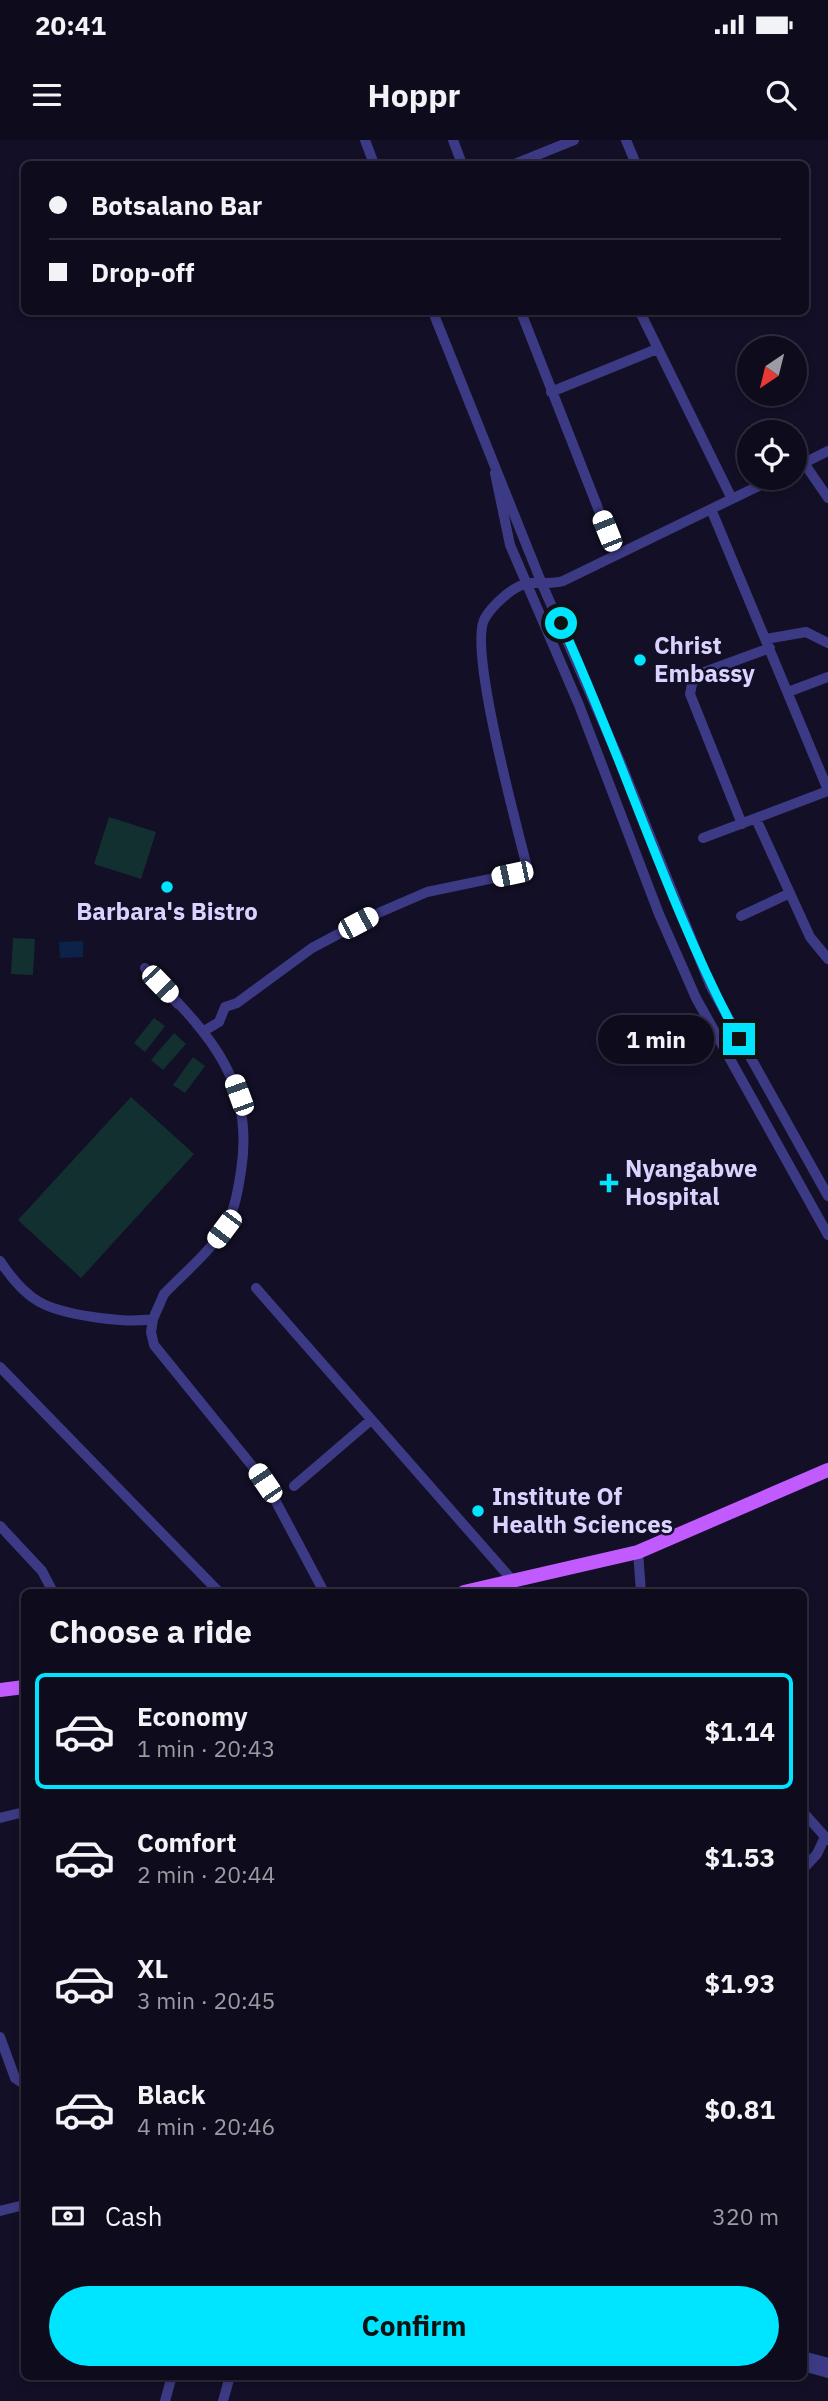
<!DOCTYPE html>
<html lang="en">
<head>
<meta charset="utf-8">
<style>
	:root { --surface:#0e0b1c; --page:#1c1929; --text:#f1f3f6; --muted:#9b9ba3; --line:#2e2b3b; --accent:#00e5ff }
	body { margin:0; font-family:"IBM Plex Sans",sans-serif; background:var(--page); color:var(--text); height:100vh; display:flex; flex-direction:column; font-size:26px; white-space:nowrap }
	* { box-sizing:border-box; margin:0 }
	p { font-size:23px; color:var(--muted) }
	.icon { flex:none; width:38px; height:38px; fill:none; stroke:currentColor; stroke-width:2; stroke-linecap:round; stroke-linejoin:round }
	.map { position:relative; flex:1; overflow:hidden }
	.side { position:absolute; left:21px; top:1449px; width:786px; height:791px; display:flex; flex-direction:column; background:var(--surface); border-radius:10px; box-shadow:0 4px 10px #0003,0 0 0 2px var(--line) }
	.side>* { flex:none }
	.hud { position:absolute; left:21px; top:21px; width:788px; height:154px; border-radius:10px; box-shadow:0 4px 10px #0003,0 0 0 2px var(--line); display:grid; align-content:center; height:154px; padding:0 28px; background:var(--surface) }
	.needle { width:46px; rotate:215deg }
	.tools { position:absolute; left:737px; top:196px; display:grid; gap:14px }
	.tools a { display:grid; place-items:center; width:70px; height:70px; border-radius:50%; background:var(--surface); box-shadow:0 4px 10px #0003,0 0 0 2px var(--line); font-size:35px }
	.end { position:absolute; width:32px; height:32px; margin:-16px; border:9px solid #00e5ff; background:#111; box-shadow:0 0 0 4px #111 }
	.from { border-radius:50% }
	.bubble { position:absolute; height:49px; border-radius:24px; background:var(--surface); box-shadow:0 4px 10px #0003,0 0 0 2px var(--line); font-size:23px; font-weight:700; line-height:49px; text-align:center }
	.car { position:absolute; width:21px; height:42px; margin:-21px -10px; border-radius:9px; box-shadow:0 0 5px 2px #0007; background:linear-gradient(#fff 24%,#345 0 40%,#fff 0 76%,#345 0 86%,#fff 0) }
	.hud b { display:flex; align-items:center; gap:24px; height:66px; font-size:26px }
	.hud b+b { border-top:2px solid var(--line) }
	.hud i { width:18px; height:18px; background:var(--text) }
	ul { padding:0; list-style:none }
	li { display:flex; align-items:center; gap:21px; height:116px; margin:0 14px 10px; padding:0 14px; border:4px solid transparent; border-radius:10px }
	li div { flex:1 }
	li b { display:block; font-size:26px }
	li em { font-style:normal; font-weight:700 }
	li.selected { border-color:var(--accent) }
	li>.icon { width:63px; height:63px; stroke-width:1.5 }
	h2 { padding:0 28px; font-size:32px; line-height:84px }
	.pay { display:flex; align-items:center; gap:18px; height:77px; padding:0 28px; font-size:26px }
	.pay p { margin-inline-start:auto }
	.button { display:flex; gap:14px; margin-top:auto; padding:14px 28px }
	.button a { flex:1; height:80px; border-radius:42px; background:var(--accent); color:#111; font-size:28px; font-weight:700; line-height:80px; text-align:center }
	.status { display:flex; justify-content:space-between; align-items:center; height:49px; padding:0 35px; background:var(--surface); direction:ltr }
	.status svg { height:19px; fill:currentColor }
	header { display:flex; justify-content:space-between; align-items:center; height:91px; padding:0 28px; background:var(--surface); font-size:32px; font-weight:700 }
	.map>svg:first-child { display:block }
	.green { fill:#12302f }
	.water { fill:#0c2248 }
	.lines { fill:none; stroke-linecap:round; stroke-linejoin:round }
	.minor { stroke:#3d3a85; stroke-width:10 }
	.major { stroke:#c25bff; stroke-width:14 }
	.route { stroke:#00e5ff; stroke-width:9 }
	.poi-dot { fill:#00e5ff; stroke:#130f26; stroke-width:2.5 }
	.labels { text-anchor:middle; stroke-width:5; stroke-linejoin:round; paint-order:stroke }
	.poi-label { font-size:24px; font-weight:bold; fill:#d9d4ff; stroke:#130f26; text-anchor:start }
</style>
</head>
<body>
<div class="status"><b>20:41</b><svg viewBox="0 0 49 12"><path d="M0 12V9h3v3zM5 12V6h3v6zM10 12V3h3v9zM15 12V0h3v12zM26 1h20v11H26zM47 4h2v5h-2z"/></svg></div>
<header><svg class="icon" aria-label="menu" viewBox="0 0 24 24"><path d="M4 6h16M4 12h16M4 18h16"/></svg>Hoppr<svg class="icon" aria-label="search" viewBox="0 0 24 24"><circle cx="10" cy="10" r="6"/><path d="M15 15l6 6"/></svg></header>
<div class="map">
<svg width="828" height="2261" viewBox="0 0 828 2261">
	<rect width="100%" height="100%" fill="#130f26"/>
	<path class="green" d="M109,677L156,692L141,739L94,724Z
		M13,798L35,799L33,835L11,834Z
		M154,878L165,886L145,912L134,903Z
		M174,893L186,904L163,930L151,920Z
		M193,917L205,926L185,953L173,945Z
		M131,957L194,1014L81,1138L18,1080Z"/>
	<path class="water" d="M83,801V817L60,818L59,802Z"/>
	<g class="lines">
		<path class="minor" d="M365,0L374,24
			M453,0L462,24
			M626,0L636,24
			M515,24L574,0
			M433,172L542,444L622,626L710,845L828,1056
			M521,172L616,414
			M640,172L732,359
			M551,252L657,209
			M804,323L828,358
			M794,328L828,311
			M495,333L510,405L579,565L659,774L696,858L828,1095
			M711,369L828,650
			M766,499L806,492L828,503
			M788,552L828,537
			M756,679L810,797L828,819
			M742,684L690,554L692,544L699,534L770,508
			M703,698L828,651
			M741,776L788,754
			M178,864L145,828C204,890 256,937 241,1031C238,1050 235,1070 225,1087C210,1112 184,1133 164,1154L153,1179L151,1192L154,1205L266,1343L324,1452
			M204,891L219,882L225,867L237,863L312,808L376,774L427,752L528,731C518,690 467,506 485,478C492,466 511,448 525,444C538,441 550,445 563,441L775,338
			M0,1121C27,1162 46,1170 93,1177C114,1180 132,1182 153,1179
			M256,1148L513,1441
			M0,1227L219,1452
			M294,1346L371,1280
			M0,1386L42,1431L53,1452
			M638,1412L641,1452
			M803,1672L828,1700
			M0,1678L24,1672
			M803,1729L817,1714L825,1697
			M803,1825V1837
			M0,1897L15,1938L24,1944
			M0,2071L24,2065
			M803,2216L828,2223
			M803,2226L828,2233
			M165,2261L172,2236
			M223,2261L230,2236"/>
		<path class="major" d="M464,1452L638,1412L828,1330
			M0,1550L24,1547"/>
	</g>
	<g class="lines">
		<path class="route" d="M561,483C624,620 668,766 739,899"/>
	</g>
	<g class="poi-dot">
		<circle cx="640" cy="520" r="7"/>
		<circle cx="167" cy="747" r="7"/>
		<path d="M605.5 1032.5h7v7h7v7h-7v7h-7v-7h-7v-7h7z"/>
		<circle cx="478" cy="1371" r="7"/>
	</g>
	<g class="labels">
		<g class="poi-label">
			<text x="654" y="514">Christ<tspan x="654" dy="28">Embassy</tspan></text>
			<text x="167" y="780" text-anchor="middle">Barbara's Bistro</text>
			<text x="625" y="1037">Nyangabwe<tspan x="625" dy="28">Hospital</tspan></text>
			<text x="492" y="1365">Institute Of<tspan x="492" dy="28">Health Sciences</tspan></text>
		</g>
	</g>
</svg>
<div class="tools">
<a><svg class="needle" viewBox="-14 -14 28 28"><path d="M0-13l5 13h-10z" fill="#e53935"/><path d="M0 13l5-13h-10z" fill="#9b9ba3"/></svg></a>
<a><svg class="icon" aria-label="locate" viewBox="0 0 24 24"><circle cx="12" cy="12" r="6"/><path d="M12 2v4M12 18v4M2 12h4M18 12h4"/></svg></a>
</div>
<i class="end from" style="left:561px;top:483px"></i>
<i class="end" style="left:739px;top:899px"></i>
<div class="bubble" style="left:598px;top:875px;width:116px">1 min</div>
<i class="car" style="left:607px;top:391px;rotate:338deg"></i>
<i class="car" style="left:512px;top:734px;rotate:258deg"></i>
<i class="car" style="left:358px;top:783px;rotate:62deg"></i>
<i class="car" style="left:160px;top:844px;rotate:136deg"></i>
<i class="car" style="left:239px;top:955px;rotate:340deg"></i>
<i class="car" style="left:224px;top:1089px;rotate:217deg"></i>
<i class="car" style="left:265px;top:1343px;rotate:326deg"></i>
<div class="hud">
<b><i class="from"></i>Botsalano Bar</b>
<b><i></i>Drop-off</b>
</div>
<section class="side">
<h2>Choose a ride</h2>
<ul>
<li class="selected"><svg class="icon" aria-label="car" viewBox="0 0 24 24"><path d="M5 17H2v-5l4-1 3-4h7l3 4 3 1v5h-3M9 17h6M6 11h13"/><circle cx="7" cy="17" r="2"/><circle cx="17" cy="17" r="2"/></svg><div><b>Economy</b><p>1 min · 20:43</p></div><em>$1.14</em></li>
<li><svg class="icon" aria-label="car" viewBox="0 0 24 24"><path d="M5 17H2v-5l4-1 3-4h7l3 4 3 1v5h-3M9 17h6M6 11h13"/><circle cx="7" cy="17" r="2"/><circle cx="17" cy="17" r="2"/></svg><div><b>Comfort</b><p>2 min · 20:44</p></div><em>$1.53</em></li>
<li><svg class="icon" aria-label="car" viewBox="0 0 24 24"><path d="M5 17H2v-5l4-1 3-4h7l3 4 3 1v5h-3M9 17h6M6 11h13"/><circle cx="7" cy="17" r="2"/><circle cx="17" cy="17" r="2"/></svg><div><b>XL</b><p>3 min · 20:45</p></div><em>$1.93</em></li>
<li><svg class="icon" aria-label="car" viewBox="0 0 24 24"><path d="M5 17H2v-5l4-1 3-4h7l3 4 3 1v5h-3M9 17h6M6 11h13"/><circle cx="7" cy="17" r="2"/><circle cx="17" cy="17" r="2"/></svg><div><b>Black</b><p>4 min · 20:46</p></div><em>$0.81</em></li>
</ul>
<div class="pay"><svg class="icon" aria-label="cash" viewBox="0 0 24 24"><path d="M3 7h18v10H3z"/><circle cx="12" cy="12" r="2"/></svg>Cash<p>320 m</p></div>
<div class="button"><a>Confirm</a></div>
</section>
</div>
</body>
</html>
